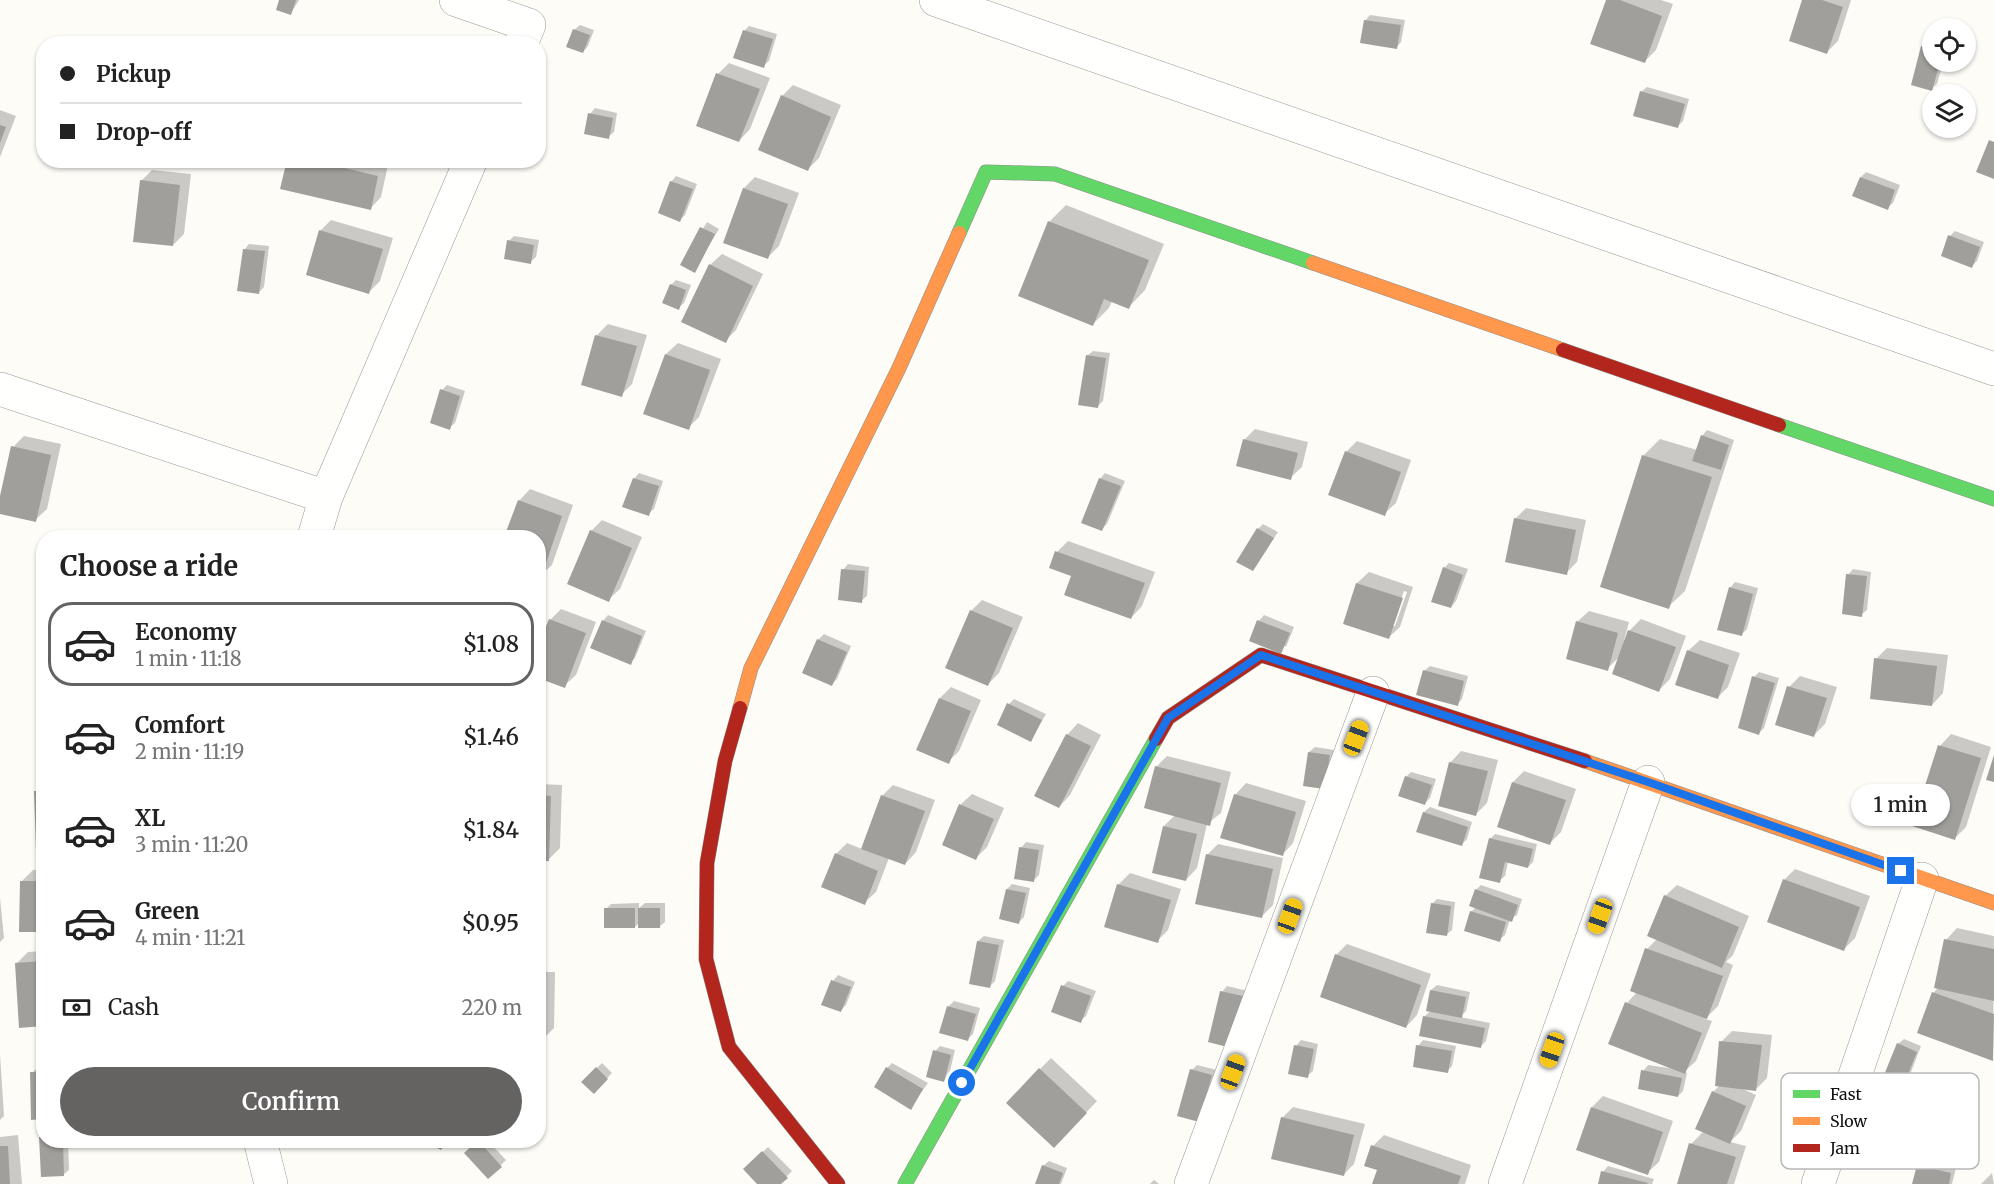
<!DOCTYPE html>
<html lang="en">
<head>
<meta charset="utf-8">
<style>
	:root { --surface:#fff; --page:#f6f6f6; --text:#222; --muted:#767676; --line:#e0e0e0; --accent:#646362 }
	body { margin:0; font-family:Merriweather,serif; background:var(--page); color:var(--text); height:100vh; display:flex; flex-direction:column; font-size:22px; white-space:nowrap }
	* { box-sizing:border-box; margin:0 }
	p { font-size:20px; color:var(--muted) }
	.icon { flex:none; width:33px; height:33px; fill:none; stroke:currentColor; stroke-width:2; stroke-linecap:round; stroke-linejoin:round }
	.map { position:relative; flex:1; overflow:hidden }
	.side { position:absolute; left:36px; top:530px; width:510px; height:618px; display:flex; flex-direction:column; background:var(--surface); border-radius:24px; box-shadow:0 2px 4px #0004 }
	.side>* { flex:none }
	.banner { position:absolute; left:36px; top:36px; width:510px; height:132px; border-radius:24px; box-shadow:0 2px 4px #0004; display:grid; align-content:center; height:132px; padding:0 24px; background:var(--surface) }
	.controls { position:absolute; left:1922px; top:18px; display:grid; gap:12px }
	.controls a { display:grid; place-items:center; width:54px; height:54px; border-radius:50%; background:var(--surface); box-shadow:0 2px 4px #0004; font-size:30px }
	.end { position:absolute; width:27px; height:27px; margin:-14px; border:8px solid #1a73e8; background:#fff; box-shadow:0 0 0 3px #fff }
	.from { border-radius:50% }
	.bubble { position:absolute; height:42px; border-radius:21px; background:var(--surface); box-shadow:0 2px 4px #0004; font-size:20px; font-weight:600; line-height:42px; text-align:center }
	.car { position:absolute; width:18px; height:36px; margin:-18px -9px; border-radius:8px; box-shadow:0 0 4px 2px #0007; background:linear-gradient(#f5c518 24%,#345 0 40%,#f5c518 0 76%,#345 0 86%,#f5c518 0) }
	.banner b { display:flex; align-items:center; gap:21px; height:57px; font-size:22px }
	.banner b+b { border-top:2px solid var(--line) }
	.banner i { width:15px; height:15px; background:var(--text) }
	ul { padding:0; list-style:none }
	li { display:flex; align-items:center; gap:18px; height:84px; margin:0 12px 9px; padding:0 12px; border:3px solid transparent; border-radius:24px }
	li div { flex:1 }
	li b { display:block; font-size:22px }
	li em { font-style:normal; font-weight:600 }
	li.active { border-color:var(--accent) }
	li>.icon { width:54px; height:54px; stroke-width:1.5 }
	h2 { padding:0 24px; font-size:27px; line-height:72px }
	.pay { display:flex; align-items:center; gap:15px; height:66px; padding:0 24px; font-size:22px }
	.pay p { margin-inline-start:auto }
	.action { display:flex; gap:12px; margin-top:auto; padding:12px 24px }
	.action a { flex:1; height:69px; border-radius:36px; background:var(--accent); color:#fff; font-size:24px; font-weight:600; line-height:69px; text-align:center }
	.map>svg:first-child { display:block }
	.shadow { fill:#0003; fill-rule:evenodd }
	.building { fill:#a19f9c }
	.lines { fill:none; stroke-linecap:round; stroke-linejoin:round }
	.street-casing { stroke:#979795; stroke-width:34 }
	.fast-casing { stroke:#8e8d8b; stroke-width:15 }
	.slow-casing { stroke:#8e8d8b; stroke-width:15 }
	.jam-casing { stroke:#8e8d8b; stroke-width:15 }
	.street { stroke:#fffffe; stroke-width:33 }
	.fast { stroke:#63d668; stroke-width:14 }
	.slow { stroke:#ff974d; stroke-width:14 }
	.jam { stroke:#b3261e; stroke-width:14 }
	.route { stroke:#1a73e8; stroke-width:8 }
	.key { fill:#fff; stroke:#b8b8b8; stroke-width:1.5 }
	.key-label { font-size:16px; fill:#111 }
</style>
</head>
<body>
<div class="map">
<svg width="1994" height="1184" viewBox="0 0 1994 1184">
	<rect width="100%" height="100%" fill="#fdfcf7"/>
	<path class="shadow" d="M281,0H299L291,13Z
		M1608,0H1661L1673,4L1656,50L1644,62Z
		M1804,0H1851L1838,41L1827,52Z
		M1370,15L1405,20L1401,42L1396,48L1365,21Z
		M580,25L594,30L588,46L583,52L574,30Z
		M749,26L777,34L769,61L763,66L744,31Z
		M1928,41L1932,42V62H1943L1937,84L1931,89L1913,84L1923,46Z
		M729,63L770,78L750,129L739,141L718,74Z
		M793,85L841,105L819,158L808,169L782,96Z
		M1647,87L1689,99L1683,121L1677,127L1641,92Z
		M595,108L617,113L614,132L608,137L590,114Z
		M0,110L16,116L0,157Z
		M288,160H369L388,165L381,197L370,209Z
		M152,170L191,174L184,234L173,245L141,181Z
		M1866,172L1900,185L1893,203L1887,208L1861,177Z
		M676,176L697,184L685,215L680,220L671,182Z
		M755,177L799,193L779,246L768,257L744,188Z
		M1066,205L1164,244L1145,290L1129,307L1112,301L1109,308L1093,324L1020,295L1050,221Z
		M331,220L393,238L380,281L369,292L320,231Z
		M707,222L719,229L694,271L682,264Z
		M1955,231L1984,242L1977,261L1972,266L1950,236Z
		M514,236L539,240L536,257L530,262L509,241Z
		M249,244L269,246L264,287L258,293L244,250Z
		M722,254L763,274L736,330L725,341L710,265Z
		M676,280L691,285L684,303L678,308L671,285Z
		M608,324L647,335L632,384L621,395L582,384L597,335Z
		M678,343L721,359L699,417L688,428L645,413L666,354Z
		M1093,351L1110,353L1103,401L1098,406L1087,356Z
		M447,385L465,391L455,423L449,428L442,390Z
		M1255,429L1308,442L1302,467L1290,478L1244,440Z
		M1707,430L1734,440L1685,591L1668,607L1602,586L1644,455L1660,439L1697,450L1702,436Z
		M24,436L61,444L47,509L35,520L0,513L13,447Z
		M1357,441L1411,460L1396,503L1384,514L1346,452Z
		M639,473L663,481L654,509L648,514L634,479Z
		M1105,473L1125,481L1107,524L1102,529L1100,479Z
		M530,489L573,505L552,565L540,576L538,537H506L519,501Z
		M1526,508L1586,520L1577,562L1566,573L1515,519Z
		M602,520L642,537L620,589L608,600L591,531Z
		M1263,524L1278,532L1253,570L1258,529Z
		M1068,541L1155,572L1142,606L1131,618L1073,575L1057,552Z
		M1449,563L1468,569L1456,601L1451,607L1444,568Z
		M848,564L869,567L867,596L861,601L843,570Z
		M1853,569L1871,572L1867,610L1861,615L1848,575Z
		M1369,572L1413,587L1400,627L1388,638L1344,623L1357,583ZM1404,591L1407,592L1395,626H1392Z
		M1735,582L1758,588L1747,629L1741,635L1730,588Z
		M982,600L1023,617L999,673L988,684L971,611Z
		M561,609L596,622L576,675L564,686L550,620Z
		M1589,611L1629,622L1624,640L1626,641L1630,630L1641,619L1686,636L1670,679L1659,690L1620,656L1607,669L1577,622Z
		M608,615L646,631L635,658L630,663L603,621Z
		M1264,615L1294,627L1286,647L1259,621Z
		M824,634L851,646L837,679L832,684L818,640Z
		M1700,640L1740,653L1728,687L1717,698L1688,651Z
		M1887,648L1948,655L1943,693L1932,705L1876,659Z
		M1430,666L1468,676L1462,699L1457,705L1424,671Z
		M1759,672L1779,678L1764,728L1759,733L1754,677Z
		M1800,676L1837,687L1825,724L1814,735L1789,687Z
		M951,687L981,700L959,751L948,762L940,698Z
		M1014,699L1046,714L1031,740L1009,704Z
		M1078,723L1101,735L1070,795L1059,807L1067,735Z
		M1951,734L1991,747L1966,827L1955,838L1940,746Z
		M1315,747L1334,750L1329,783L1309,752Z
		M1461,751L1498,760L1487,803L1476,814L1450,763Z
		M1167,756L1231,772L1221,813L1207,824L1197,868L1186,880L1164,826L1175,815L1156,767Z
		M1524,771L1576,789L1561,832L1550,843L1513,782Z
		M1411,772L1436,779L1430,798L1424,804L1406,777Z
		M1246,783L1306,801L1293,843L1282,855L1235,795Z
		M44,784V849L36,792Z
		M538,784L562,785L560,848L548,860L538,859Z
		M893,785L935,800L916,852L905,864L889,858L876,892L864,903L836,854L847,843L862,849L882,796Z
		M972,794L1004,808L987,847L976,858L960,805Z
		M1430,807L1472,822L1467,839L1461,845L1418,831L1424,812Z
		M1495,834L1537,844L1533,862L1528,867L1508,862L1505,876L1499,881L1490,839Z
		M1026,842L1044,845L1039,875L1034,880L1021,848Z
		M1218,844L1283,858L1273,905L1262,916L1207,855Z
		M1795,869L1870,896L1855,938L1844,949L1784,880Z
		M33,870H44V930L22,881Z
		M1130,873L1181,889L1168,930L1157,941L1118,885Z
		M1012,884L1030,888L1024,917L1019,922L1007,889Z
		M1481,885L1522,899L1517,915L1510,919L1505,935L1499,940L1471,912L1476,907V890Z
		M1677,885L1749,916L1733,955L1726,962L1733,965L1718,1006L1705,1019L1712,1021L1696,1061L1684,1072L1687,1073L1683,1091L1678,1096L1643,1071L1648,1065L1676,1069L1627,1003L1637,992L1647,949L1657,939L1665,896Z
		M0,898L4,938L0,942Z
		M1437,899L1455,902L1452,930L1446,935L1432,904Z
		M639,903V908L645,903H665V922L659,927L640,922L635,927L606,909L611,904Z
		M1957,928L1994,936L1993,1060L1919,1032L1934,992L1938,988L1946,940Z
		M984,936L1004,940L995,981L990,986L978,941Z
		M1347,944L1431,974L1417,1015L1406,1027L1336,955Z
		M44,951V1025L17,963L28,952Z
		M538,972H555L554,1028L543,1039H538Z
		M838,975L855,982L846,1005L840,1011L833,981Z
		M1068,981L1096,991L1086,1016L1080,1021L1063,986Z
		M1437,985L1470,992L1466,1011L1460,1017L1490,1023L1486,1041L1481,1046L1424,1017L1431,1010V990Z
		M1227,986L1248,991L1236,1041L1222,992Z
		M954,1001L980,1008L973,1034L968,1039L941,1032L949,1006Z
		M1732,1031L1772,1035L1767,1078L1756,1089L1741,1088L1756,1095L1741,1131L1730,1142L1746,1146L1734,1184H1681L1691,1144L1704,1131L1713,1092L1720,1085L1721,1042Z
		M1904,1039L1921,1046L1909,1077L1903,1082L1898,1044Z
		M1301,1040L1318,1044L1313,1071L1307,1076L1296,1046Z
		M1423,1040L1456,1046L1452,1066L1447,1071L1418,1046Z
		M940,1046L955,1050L949,1075L944,1080L935,1051Z
		M0,1054L4,1116L0,1120Z
		M1051,1058L1097,1101L1065,1135L1040,1069Z
		M43,1062H44V1118L32,1073Z
		M602,1063L612,1073L594,1092L583,1082Z
		M892,1063L928,1083L910,1108L887,1068Z
		M1197,1065L1217,1070L1204,1115L1192,1070Z
		M1603,1096L1673,1121L1659,1162L1647,1173L1592,1107Z
		M1293,1107L1365,1124L1354,1164L1343,1175L1282,1118Z
		M18,1135L22,1184H0V1137Z
		M44,1135V1140H68L69,1170L63,1175L41,1137Z
		M1384,1135L1471,1165L1465,1184H1374L1379,1169L1373,1146Z
		M480,1140H487L506,1160L489,1177L466,1153Z
		M768,1147L792,1171L779,1184H759L745,1169Z
		M1924,1160L1956,1168L1952,1184H1914L1919,1166Z
		M1049,1161L1067,1168L1061,1184H1037L1043,1166Z
		M1608,1166L1654,1179L1652,1184H1599L1603,1172Z
		M1992,1173L1994,1184H1981Z
		M1154,1180L1159,1184H1150Z"/>
	<path class="building" d="M279,0H296L291,15L276,10Z
		M1606,0H1620L1662,16L1645,63L1590,44Z
		M1802,0H1822L1843,7L1827,54L1789,41Z
		M1364,20L1401,25L1397,49L1360,43Z
		M573,29L590,35L583,53L566,47Z
		M743,30L773,39L764,68L733,58Z
		M1921,46L1932,49V62H1940L1932,91L1911,85Z
		M716,73L760,89L739,142L696,126Z
		M1640,91L1685,104L1678,128L1633,116Z
		M781,95L831,117L808,171L758,150Z
		M588,113L613,118L609,139L584,134Z
		M0,125L6,127L0,143Z
		M1989,140L1994,142V179L1976,172Z
		M287,160H311L378,176L371,210L280,189Z
		M1860,177L1895,190L1888,210L1852,196Z
		M140,180L180,185L173,246L133,242Z
		M670,181L693,189L680,222L658,213Z
		M743,188L788,204L768,259L723,243Z
		M1048,221L1149,260L1129,309L1104,299L1093,326L1018,296Z
		M700,227L715,234L695,273L680,265Z
		M319,230L383,249L369,294L306,275Z
		M1948,235L1980,247L1972,268L1941,256Z
		M507,240L534,245L531,264L504,259Z
		M243,249L265,251L259,294L237,291Z
		M709,264L753,286L726,343L681,322Z
		M670,284L686,290L679,310L662,303Z
		M595,335L637,346L622,397L581,385Z
		M665,354L710,370L689,430L643,414Z
		M1086,355L1106,358L1098,408L1078,405Z
		M440,389L460,396L450,430L430,423Z
		M1701,435L1729,445L1721,470L1692,461Z
		M1243,439L1298,453L1291,480L1236,466Z
		M11,446L51,455L36,522L0,514V496Z
		M1345,451L1401,472L1385,516L1328,495Z
		M1642,455L1712,477L1669,609L1600,587Z
		M633,478L659,486L649,516L622,507Z
		M1099,478L1121,486L1102,531L1081,523Z
		M518,500L562,516L541,578L538,577V537H504Z
		M1514,518L1576,530L1567,575L1505,562Z
		M1257,528L1274,538L1253,571L1236,562Z
		M590,530L632,548L609,602L567,584Z
		M1055,551L1145,583L1131,619L1064,595L1071,576L1049,568Z
		M1443,567L1463,575L1451,608L1431,602Z
		M841,569L865,571L862,603L838,600Z
		M1846,574L1867,576L1862,617L1842,614Z
		M1356,583L1403,598L1389,639L1343,624Z
		M1729,587L1753,594L1742,636L1717,630Z
		M970,610L1013,628L988,686L945,668Z
		M549,619L586,633L565,688L538,678V646Z
		M602,620L642,636L631,665L590,648Z
		M1257,620L1290,633L1281,654L1249,641Z
		M1576,621L1618,633L1608,671L1566,659Z
		M1628,630L1676,647L1659,692L1612,674Z
		M817,639L847,652L832,686L802,673Z
		M1687,650L1729,665L1718,699L1675,685Z
		M1874,658L1937,666L1932,706L1870,699Z
		M1423,670L1464,681L1458,706L1416,695Z
		M1752,676L1775,683L1759,735L1738,728Z
		M1787,686L1827,698L1814,737L1775,725Z
		M939,698L971,711L949,764L916,750Z
		M1007,703L1042,720L1031,742L997,725Z
		M1066,734L1091,746L1059,808L1034,796Z
		M1938,745L1981,758L1955,840L1912,826Z
		M1308,752L1330,755L1324,789L1303,786Z
		M1994,755V782L1986,780Z
		M1449,762L1488,771L1476,816L1438,806Z
		M1155,766L1221,783L1210,826L1144,808Z
		M1405,776L1432,785L1425,805L1398,796Z
		M1512,782L1566,800L1550,845L1497,827Z
		M34,791H44V850L36,851Z
		M1234,794L1296,812L1283,856L1220,838Z
		M538,795L551,796L549,861H538Z
		M881,795L925,811L905,865L861,849Z
		M959,804L994,819L976,860L942,845Z
		M1423,812L1468,827L1462,846L1416,832Z
		M1163,826L1197,834L1186,881L1152,873Z
		M1489,838L1533,849L1528,868L1505,862L1500,883L1479,878Z
		M1019,847L1039,850L1034,882L1014,879Z
		M835,853L878,871L865,905L821,887Z
		M1206,854L1273,869L1262,918L1195,904Z
		M1783,879L1860,907L1844,951L1767,922Z
		M20,881H44V932H19Z
		M1117,884L1171,900L1158,943L1104,927Z
		M1006,889L1026,893L1019,924L999,919Z
		M1475,889L1518,905L1512,922L1469,906Z
		M1664,895L1739,927L1722,968L1647,936Z
		M1431,903L1451,906L1447,936L1426,933Z
		M604,908H635V928H604Z
		M638,908H660V928H638Z
		M1470,911L1506,922L1500,942L1464,931Z
		M1944,939L1994,949V1001L1934,988Z
		M977,941L999,945L990,988L969,984Z
		M1645,948L1723,976L1707,1019L1630,991Z
		M1335,954L1421,985L1406,1028L1320,997Z
		M44,961V1026L19,1028L15,963Z
		M831,980L851,987L841,1012L821,1005Z
		M538,983H544V1041L538,1040Z
		M1061,985L1091,996L1081,1023L1051,1012Z
		M1430,990L1466,997L1462,1018L1426,1011Z
		M1220,991L1243,996L1231,1048L1208,1042Z
		M1932,992L1994,1014L1993,1061L1917,1033Z
		M1625,1002L1702,1033L1685,1074L1608,1044Z
		M947,1006L976,1014L968,1041L939,1033Z
		M1423,1016L1485,1028L1481,1048L1419,1036Z
		M1719,1041L1762,1045L1756,1091L1715,1086Z
		M1897,1043L1917,1052L1904,1084L1884,1075Z
		M1294,1045L1314,1049L1308,1078L1288,1074Z
		M1416,1045L1452,1051L1448,1073L1413,1067Z
		M933,1050L951,1055L944,1082L926,1077Z
		M596,1067L608,1079L594,1094L581,1082Z
		M886,1067L923,1089L911,1110L874,1087Z
		M1039,1068L1087,1113L1054,1148L1006,1103Z
		M1190,1069L1212,1075L1199,1122L1177,1116Z
		M1641,1070L1682,1078L1678,1097L1638,1089Z
		M30,1072H44V1119L31,1120Z
		M1712,1091L1746,1106L1730,1144L1695,1129Z
		M1591,1107L1663,1132L1648,1175L1576,1150Z
		M1281,1117L1354,1135L1344,1176L1271,1159Z
		M39,1137H44V1140H63L64,1176L41,1177Z
		M422,1140H446L441,1150Z
		M478,1140L502,1167L488,1179L464,1153Z
		M1689,1143L1736,1157L1727,1184H1677Z
		M1371,1145L1461,1176L1458,1184H1372L1377,1170L1364,1166Z
		M0,1146H8L10,1184H0Z
		M762,1151L788,1178L781,1184H757L743,1169Z
		M1042,1165L1063,1173L1059,1184H1035Z
		M1917,1165L1951,1173L1949,1184H1912Z
		M1601,1171L1648,1183L1647,1184H1598Z"/>
	<g class="lines">
		<defs>
			<path id="street" d="M456,0L529,25L521,44
				M936,0L1994,369
				M0,389L326,497
				M314,537L326,497L471,160
				M260,1140L271,1184
				M1191,1184L1373,693
				M1505,1184L1648,782
				M1818,1184L1922,879"/>
			<path id="fast" d="M959,233L986,172L1055,174L1313,263
				M1779,425L1994,499
				M905,1184L1156,739"/>
			<path id="slow" d="M1313,263L1563,350
				M740,708L751,668L899,368L959,233
				M1585,761L1994,903"/>
			<path id="jam" d="M1563,350L1779,425
				M740,708L725,761L707,863L706,959L729,1047L838,1184
				M1156,739L1168,718L1261,655L1585,761"/>
		</defs>
		<use href="#street" class="street-casing"/>
		<use href="#fast" class="fast-casing"/>
		<use href="#slow" class="slow-casing"/>
		<use href="#jam" class="jam-casing"/>
		<use href="#street" class="street"/>
		<use href="#fast" class="fast"/>
		<use href="#slow" class="slow"/>
		<use href="#jam" class="jam"/>
	</g>
	<g class="lines">
		<path class="route" d="M962,1083L1168,718L1261,655L1648,782L1901,871"/>
	</g>
	<rect x="1781" y="1073" width="198" height="96" rx="9" class="key"/>
	<rect x="1793" y="1090" width="27" height="8" fill="#63d668"/>
	<rect x="1793" y="1117" width="27" height="8" fill="#ff974d"/>
	<rect x="1793" y="1144" width="27" height="8" fill="#b3261e"/>
	<g class="key-label">
		<text x="1830" y="1100">Fast</text>
		<text x="1830" y="1127">Slow</text>
		<text x="1830" y="1154">Jam</text>
	</g>
</svg>
<div class="controls">
<a><svg class="icon" aria-label="locate" viewBox="0 0 24 24"><circle cx="12" cy="12" r="6"/><path d="M12 2v4M12 18v4M2 12h4M18 12h4"/></svg></a>
<a><svg class="icon" aria-label="layers" viewBox="0 0 24 24"><path d="M12 4l9 5-9 5-9-5zM3 14l9 5 9-5"/></svg></a>
</div>
<i class="end from" style="left:962px;top:1083px"></i>
<i class="end" style="left:1901px;top:871px"></i>
<div class="bubble" style="left:1851px;top:784px;width:99px">1 min</div>
<i class="car" style="left:1356px;top:738px;rotate:21deg"></i>
<i class="car" style="left:1290px;top:916px;rotate:20deg"></i>
<i class="car" style="left:1600px;top:916px;rotate:200deg"></i>
<i class="car" style="left:1552px;top:1050px;rotate:199deg"></i>
<i class="car" style="left:1233px;top:1072px;rotate:20deg"></i>
<div class="banner">
<b><i class="from"></i>Pickup</b>
<b><i></i>Drop-off</b>
</div>
<section class="side">
<h2>Choose a ride</h2>
<ul>
<li class="active"><svg class="icon" aria-label="car" viewBox="0 0 24 24"><path d="M5 17H2v-5l4-1 3-4h7l3 4 3 1v5h-3M9 17h6M6 11h13"/><circle cx="7" cy="17" r="2"/><circle cx="17" cy="17" r="2"/></svg><div><b>Economy</b><p>1 min · 11:18</p></div><em>$1.08</em></li>
<li><svg class="icon" aria-label="car" viewBox="0 0 24 24"><path d="M5 17H2v-5l4-1 3-4h7l3 4 3 1v5h-3M9 17h6M6 11h13"/><circle cx="7" cy="17" r="2"/><circle cx="17" cy="17" r="2"/></svg><div><b>Comfort</b><p>2 min · 11:19</p></div><em>$1.46</em></li>
<li><svg class="icon" aria-label="car" viewBox="0 0 24 24"><path d="M5 17H2v-5l4-1 3-4h7l3 4 3 1v5h-3M9 17h6M6 11h13"/><circle cx="7" cy="17" r="2"/><circle cx="17" cy="17" r="2"/></svg><div><b>XL</b><p>3 min · 11:20</p></div><em>$1.84</em></li>
<li><svg class="icon" aria-label="car" viewBox="0 0 24 24"><path d="M5 17H2v-5l4-1 3-4h7l3 4 3 1v5h-3M9 17h6M6 11h13"/><circle cx="7" cy="17" r="2"/><circle cx="17" cy="17" r="2"/></svg><div><b>Green</b><p>4 min · 11:21</p></div><em>$0.95</em></li>
</ul>
<div class="pay"><svg class="icon" aria-label="cash" viewBox="0 0 24 24"><path d="M3 7h18v10H3z"/><circle cx="12" cy="12" r="2"/></svg>Cash<p>220 m</p></div>
<div class="action"><a>Confirm</a></div>
</section>
</div>
</body>
</html>
